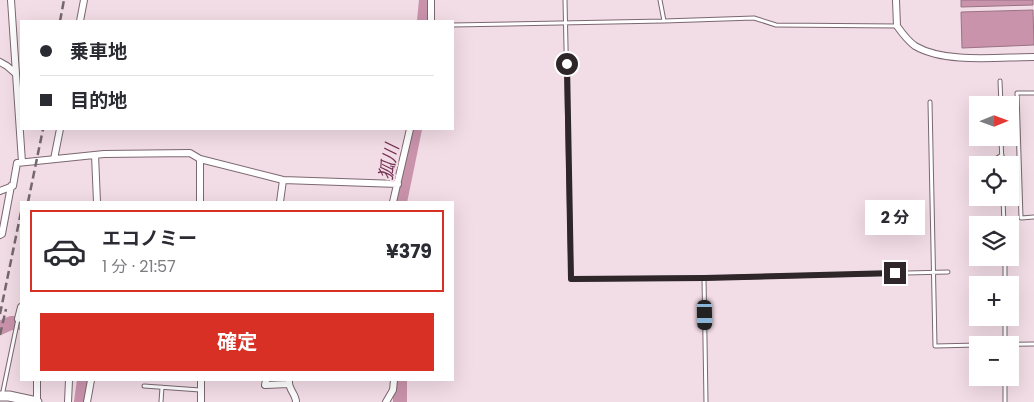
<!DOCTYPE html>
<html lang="ja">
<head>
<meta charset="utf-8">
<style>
	:root { --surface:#fff; --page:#f7f7f7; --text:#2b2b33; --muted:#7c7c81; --line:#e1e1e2; --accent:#d93025 }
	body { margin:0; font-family:Poppins,"Noto Sans JP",sans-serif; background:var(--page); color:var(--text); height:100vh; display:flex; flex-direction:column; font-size:19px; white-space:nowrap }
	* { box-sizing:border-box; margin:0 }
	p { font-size:16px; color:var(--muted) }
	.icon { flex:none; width:28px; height:28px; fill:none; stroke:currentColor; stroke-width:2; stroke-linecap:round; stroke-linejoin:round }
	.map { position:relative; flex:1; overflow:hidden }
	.sheet { position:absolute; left:20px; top:201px; width:434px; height:180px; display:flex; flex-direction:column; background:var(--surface); border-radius:0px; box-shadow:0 5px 20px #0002 }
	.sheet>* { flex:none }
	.hud { position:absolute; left:20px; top:20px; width:434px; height:110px; border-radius:0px; box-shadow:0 5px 20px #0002; display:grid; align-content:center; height:110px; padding:0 20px; background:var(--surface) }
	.needle { width:32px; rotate:89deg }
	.buttons { position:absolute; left:969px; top:96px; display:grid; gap:10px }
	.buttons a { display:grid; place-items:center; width:50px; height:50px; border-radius:0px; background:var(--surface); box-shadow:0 5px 20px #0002; font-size:25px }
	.end { position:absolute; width:22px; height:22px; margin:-11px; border:6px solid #2e2629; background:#fff; box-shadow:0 0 0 2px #fff }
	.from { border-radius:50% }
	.bubble { position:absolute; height:35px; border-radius:0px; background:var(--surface); box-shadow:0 5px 20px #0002; font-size:16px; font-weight:700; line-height:35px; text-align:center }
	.car { position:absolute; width:15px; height:30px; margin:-15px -8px; border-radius:6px; box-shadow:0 0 4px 1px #0007; background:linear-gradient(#222 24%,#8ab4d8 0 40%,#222 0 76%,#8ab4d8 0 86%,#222 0) }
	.hud b { display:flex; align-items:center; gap:18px; height:48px; font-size:19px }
	.hud b+b { border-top:1px solid var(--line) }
	.hud i { width:12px; height:12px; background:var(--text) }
	ul { padding:9px 0 0; list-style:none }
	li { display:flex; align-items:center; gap:15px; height:82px; margin:0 10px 8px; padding:0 10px; border:2px solid transparent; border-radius:0px }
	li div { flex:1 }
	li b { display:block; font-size:19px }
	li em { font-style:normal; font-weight:700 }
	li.on { border-color:var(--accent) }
	li>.icon { width:45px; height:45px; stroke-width:1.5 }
	.cta { display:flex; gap:10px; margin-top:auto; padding:10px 20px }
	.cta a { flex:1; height:58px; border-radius:0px; background:var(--accent); color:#fff; font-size:20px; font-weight:700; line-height:58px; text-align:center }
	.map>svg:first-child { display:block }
	.water { fill:#c993ab; stroke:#9a7284 }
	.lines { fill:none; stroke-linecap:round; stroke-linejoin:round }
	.river { stroke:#c993ab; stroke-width:14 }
	.lane-casing { stroke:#7b6870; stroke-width:5 }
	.street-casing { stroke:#7b6870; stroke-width:8 }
	.secondary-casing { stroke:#7b6870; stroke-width:11 }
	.lane { stroke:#fff; stroke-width:3 }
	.street { stroke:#fff; stroke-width:6 }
	.secondary { stroke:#fff; stroke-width:9 }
	.rail { stroke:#75686d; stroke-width:2.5; stroke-dasharray:8 4; stroke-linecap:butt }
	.route { stroke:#2e2629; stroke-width:6 }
	.labels { text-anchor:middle; stroke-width:4; stroke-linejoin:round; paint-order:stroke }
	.water-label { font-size:18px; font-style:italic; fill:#743254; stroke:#f2dce5 }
</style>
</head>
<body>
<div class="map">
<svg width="1034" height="402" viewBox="0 0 1034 402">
	<rect width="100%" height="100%" fill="#f2dce5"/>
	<path class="water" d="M961,0H1033V5L961,7Z
		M1033,10L1034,45L962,48L961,12Z"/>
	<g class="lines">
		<path class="river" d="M424,21L426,0
			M400,202L415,129
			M0,328L11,323H21
			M81,402L84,380
			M400,402V380"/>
		<defs>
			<path id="lane" d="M565,0L571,279L704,278L948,272
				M664,21L754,18L776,25L897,26
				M452,25L664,21L660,0
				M1000,81L1001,105
				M1034,93H1017L1021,218L1034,217
				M930,102L935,346L978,345
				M1001,138L1002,165
				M991,165L992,161L1002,155
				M1003,198L1004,225
				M1005,258V285
				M704,278L706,402
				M1005,318V344
				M982,345L1034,344
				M1005,378V402
				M144,386L200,390
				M2,396L18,319
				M161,402L162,387"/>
			<path id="street" d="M11,0L22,162
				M896,0L897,26C902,33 908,41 915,46C946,64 999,57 1034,57
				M80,21L84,0
				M431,21V0
				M0,62L7,66L15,73
				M95,155L97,202
				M54,159L60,129
				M200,159V202
				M0,191L13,186L17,163L104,154L190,153L200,159L283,180L398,184
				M280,202L283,180
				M393,202L410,129
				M0,235L2,234L11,186
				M18,319L21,307
				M37,380V402
				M201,380V402
				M266,380L265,385L289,384
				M289,381C288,389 296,394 296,402
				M68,402L69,380
				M87,402L91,380
				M386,402L393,390L394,380"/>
			<path id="secondary" d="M0,396H9L37,402"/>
		</defs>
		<use href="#lane" class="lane-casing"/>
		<use href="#street" class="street-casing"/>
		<use href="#secondary" class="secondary-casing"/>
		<use href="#lane" class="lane"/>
		<use href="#street" class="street"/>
		<use href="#secondary" class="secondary"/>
		<path class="rail" d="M60,21L64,0
			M28,202L43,129
			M0,314L21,212
			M0,335L6,309"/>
	</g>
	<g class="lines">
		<path class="route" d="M567,64L571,279L704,278L895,273"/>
	</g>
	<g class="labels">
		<g class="water-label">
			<text transform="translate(389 162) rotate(-78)" y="6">狐川</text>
		</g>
	</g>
</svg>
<div class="buttons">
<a><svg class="needle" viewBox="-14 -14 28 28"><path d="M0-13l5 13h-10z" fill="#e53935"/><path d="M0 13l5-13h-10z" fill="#7c7c81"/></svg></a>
<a><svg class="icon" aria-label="locate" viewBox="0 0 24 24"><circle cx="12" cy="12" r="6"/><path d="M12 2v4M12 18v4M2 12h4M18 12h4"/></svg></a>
<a><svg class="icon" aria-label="layers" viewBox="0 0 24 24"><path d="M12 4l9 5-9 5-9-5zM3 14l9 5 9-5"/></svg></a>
<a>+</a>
<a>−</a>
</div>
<i class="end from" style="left:567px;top:64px"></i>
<i class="end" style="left:895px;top:273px"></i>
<div class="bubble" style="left:865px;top:200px;width:60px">2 分</div>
<i class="car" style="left:705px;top:315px;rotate:179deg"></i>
<div class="hud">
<b><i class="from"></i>乗車地</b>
<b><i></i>目的地</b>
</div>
<section class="sheet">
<ul>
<li class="on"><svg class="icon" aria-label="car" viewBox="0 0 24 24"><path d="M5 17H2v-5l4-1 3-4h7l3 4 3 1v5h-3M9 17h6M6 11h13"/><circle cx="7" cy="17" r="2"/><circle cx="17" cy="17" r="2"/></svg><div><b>エコノミー</b><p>1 分 · 21:57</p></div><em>¥379</em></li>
</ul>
<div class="cta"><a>確定</a></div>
</section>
</div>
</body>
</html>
